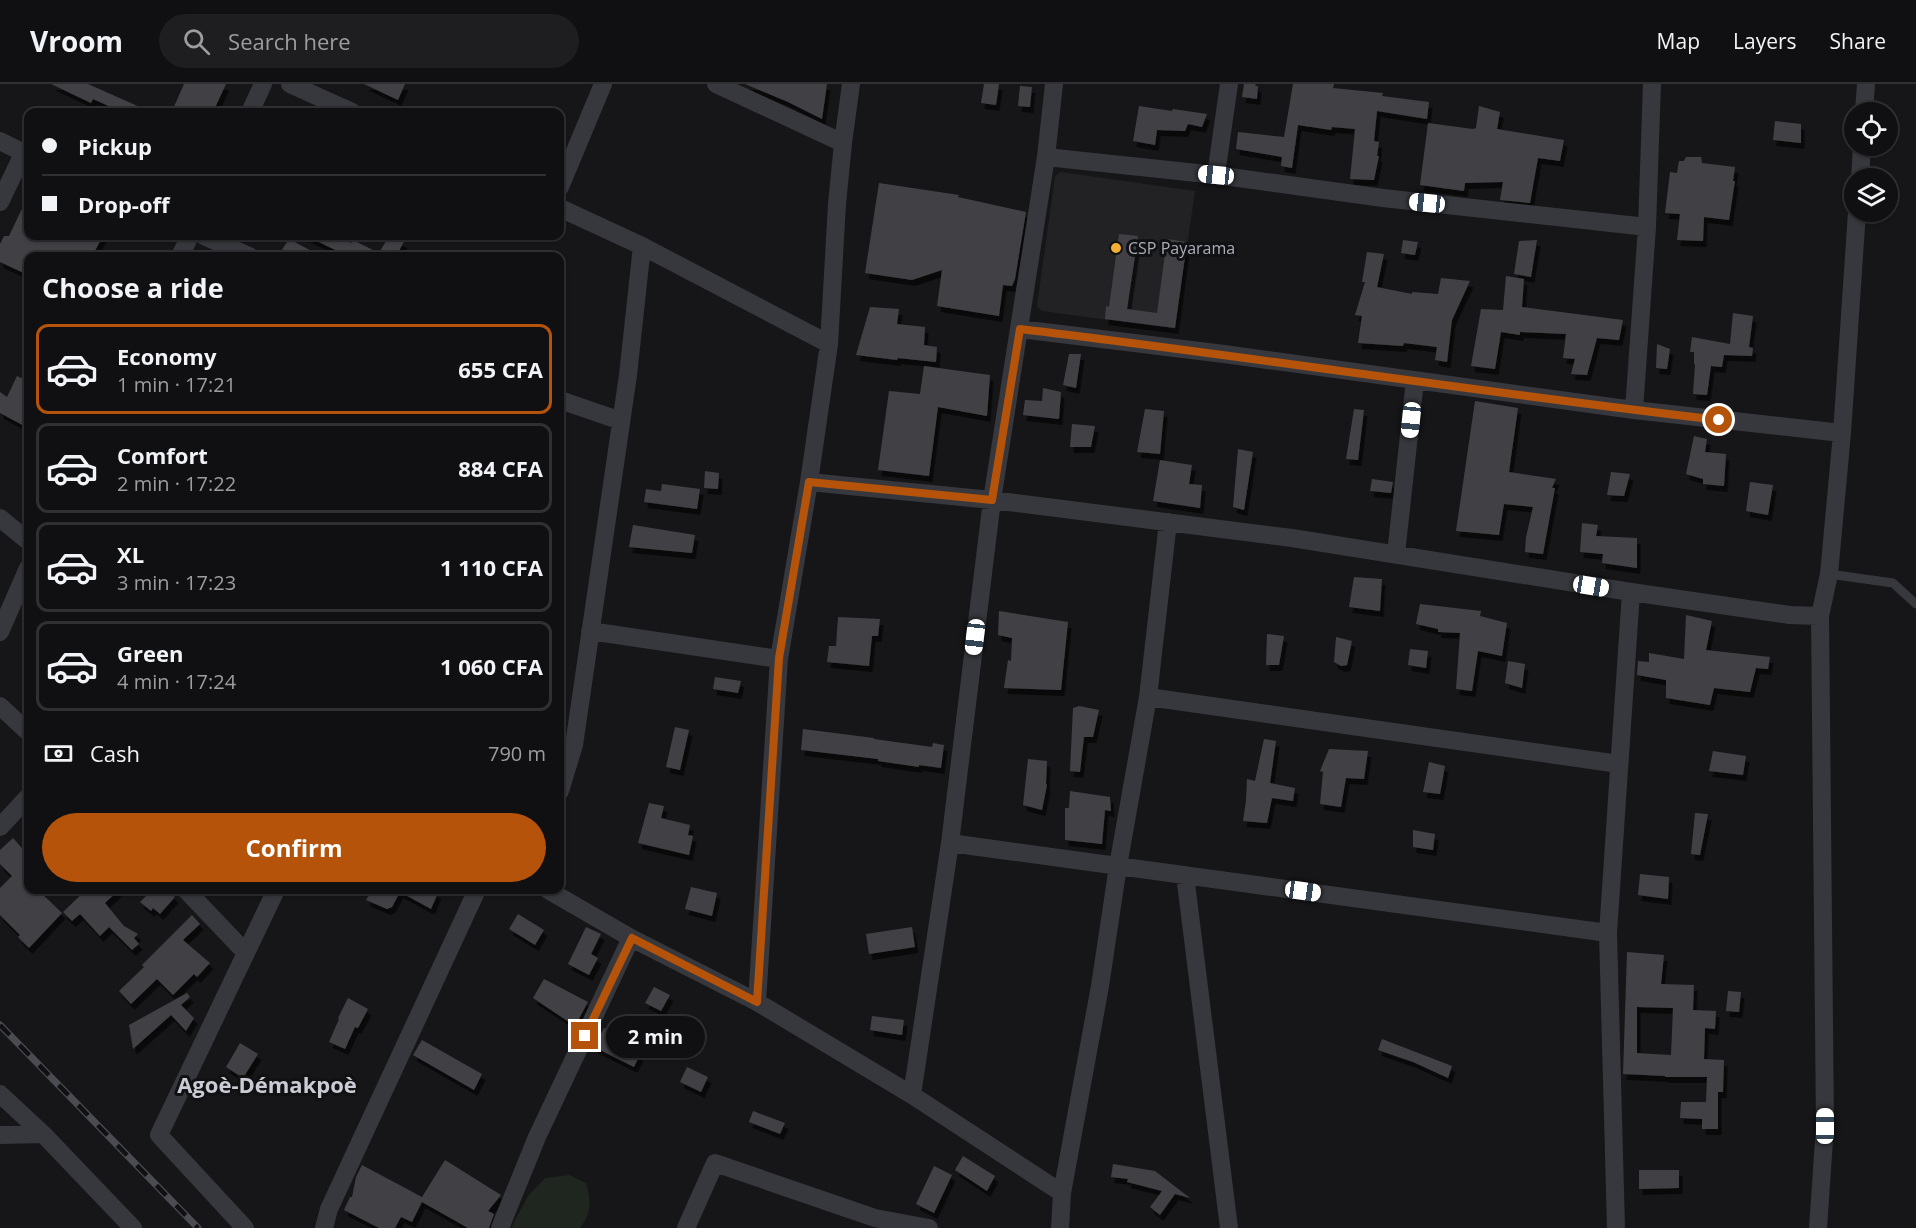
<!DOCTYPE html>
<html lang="en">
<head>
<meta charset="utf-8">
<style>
	:root { --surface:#101012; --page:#1e1e20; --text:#f1f3f6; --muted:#9c9d9f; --line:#303032; --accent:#b45309 }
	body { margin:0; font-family:"Open Sans",sans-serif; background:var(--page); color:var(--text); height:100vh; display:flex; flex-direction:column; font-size:22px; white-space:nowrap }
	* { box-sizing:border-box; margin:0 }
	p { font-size:20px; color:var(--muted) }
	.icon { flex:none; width:33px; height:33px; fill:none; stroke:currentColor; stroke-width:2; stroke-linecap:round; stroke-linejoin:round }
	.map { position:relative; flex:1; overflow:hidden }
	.drawer { position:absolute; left:24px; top:168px; width:540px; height:642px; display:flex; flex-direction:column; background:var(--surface); border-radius:12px; box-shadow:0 2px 4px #0004,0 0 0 2px var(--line) }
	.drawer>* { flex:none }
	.banner { position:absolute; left:24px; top:24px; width:540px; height:132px; border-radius:12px; box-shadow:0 2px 4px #0004,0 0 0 2px var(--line); display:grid; align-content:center; height:132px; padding:0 18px; background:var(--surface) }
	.tools { position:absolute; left:1844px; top:18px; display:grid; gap:12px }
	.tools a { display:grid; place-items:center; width:54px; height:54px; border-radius:50%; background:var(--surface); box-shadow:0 2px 4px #0004,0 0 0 2px var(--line); font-size:30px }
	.end { position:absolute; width:27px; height:27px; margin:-14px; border:8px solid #b45309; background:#fff; box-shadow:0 0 0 3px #fff }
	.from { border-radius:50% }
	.bubble { position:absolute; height:42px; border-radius:21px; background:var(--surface); box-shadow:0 2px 4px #0004,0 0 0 2px var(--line); font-size:20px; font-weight:700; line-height:42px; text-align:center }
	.car { position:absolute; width:18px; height:36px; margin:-18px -9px; border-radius:8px; box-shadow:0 0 4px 2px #0007; background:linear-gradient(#fff 24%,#345 0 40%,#fff 0 76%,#345 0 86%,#fff 0) }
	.banner b { display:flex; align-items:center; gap:21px; height:57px; font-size:22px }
	.banner b+b { border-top:2px solid var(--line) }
	.banner i { width:15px; height:15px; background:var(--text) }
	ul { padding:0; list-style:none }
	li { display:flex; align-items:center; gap:18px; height:90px; margin:0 12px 9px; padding:0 6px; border:3px solid var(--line); border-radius:12px }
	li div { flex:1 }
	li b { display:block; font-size:22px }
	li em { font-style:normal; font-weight:700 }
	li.on { border-color:var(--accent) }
	li>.icon { width:54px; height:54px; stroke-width:1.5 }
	h2 { padding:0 18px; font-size:27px; line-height:72px }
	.pay { display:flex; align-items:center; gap:15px; height:66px; padding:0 18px; font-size:22px }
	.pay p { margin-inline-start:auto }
	.cta { display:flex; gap:12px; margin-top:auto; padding:12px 18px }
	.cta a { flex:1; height:69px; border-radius:36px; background:var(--accent); color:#fff; font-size:24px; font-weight:700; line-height:69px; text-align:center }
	header { display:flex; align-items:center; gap:36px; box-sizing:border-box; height:84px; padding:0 30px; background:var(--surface); border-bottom:2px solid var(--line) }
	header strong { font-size:28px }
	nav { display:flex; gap:33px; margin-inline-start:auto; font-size:21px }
	.search { width:420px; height:54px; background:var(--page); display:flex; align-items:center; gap:15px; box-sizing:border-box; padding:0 21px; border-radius:33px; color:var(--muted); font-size:22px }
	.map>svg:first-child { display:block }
	.built { fill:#222225 }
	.green { fill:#1e261f }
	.building { fill:#404145; fill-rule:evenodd; filter:url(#shadow) }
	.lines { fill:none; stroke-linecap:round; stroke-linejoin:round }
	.service { stroke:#37383d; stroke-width:9 }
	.minor { stroke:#37383d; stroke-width:18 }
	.rail-casing { stroke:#4a4c52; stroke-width:7 }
	.rail { stroke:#111113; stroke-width:4.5; stroke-dasharray:14; stroke-linecap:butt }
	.route { stroke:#b45309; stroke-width:8 }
	.poi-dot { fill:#f2b134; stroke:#111113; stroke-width:2 }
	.labels { text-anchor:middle; stroke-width:6; stroke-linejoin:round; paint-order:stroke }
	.poi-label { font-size:16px; fill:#a8adb8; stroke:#111113; text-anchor:start }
	.district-label { font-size:22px; font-weight:bold; fill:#c9ccd4; stroke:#111113 }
</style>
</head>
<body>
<header>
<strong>Vroom</strong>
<div class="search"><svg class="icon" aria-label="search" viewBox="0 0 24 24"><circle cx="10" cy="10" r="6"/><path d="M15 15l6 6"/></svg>Search here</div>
<nav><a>Map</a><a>Layers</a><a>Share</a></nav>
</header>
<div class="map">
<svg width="1916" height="1144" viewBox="0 0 1916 1144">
	<defs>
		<filter id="shadow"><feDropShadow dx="3.5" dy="6" stdDeviation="0" flood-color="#0009"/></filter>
	</defs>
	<rect width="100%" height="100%" fill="#161618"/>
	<path class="built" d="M1060,88L1195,107L1175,245L1042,227L1037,222L1055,92Z"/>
	<path class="green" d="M569,1091L586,1099C591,1117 592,1128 580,1144H511L528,1112L545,1094Z"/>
	<path class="building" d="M51,0H88L151,28H122L93,15L91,19Z
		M184,0H226L213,28H181L173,25Z
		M364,0H405L398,16Z
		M745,0H827L822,35L788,18Z
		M984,0H999L996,21L981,19Z
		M1244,0H1256L1255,2H1258L1257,15L1242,13Z
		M1293,0H1334L1333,4L1383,9L1382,12L1429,18L1427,35L1377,27L1374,57L1379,58L1377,72H1379L1374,96L1350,95L1355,45L1332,43L1331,46L1298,41L1292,84L1281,82L1282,73L1236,65L1238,48L1284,53Z
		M1020,2L1032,3L1030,23L1018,22Z
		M1139,22L1172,27L1173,25L1207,30L1202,43L1188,40L1185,47L1157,46L1155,61L1133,57Z
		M1479,22L1500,28L1497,45L1564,56L1560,77L1538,74L1530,119L1500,116L1503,98L1465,99L1464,107L1420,101L1428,39L1473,45L1476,44Z
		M1775,37L1801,40V59L1773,56Z
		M1686,73H1701L1702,79L1735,83L1733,97H1735L1729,136L1704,133L1703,157L1677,156L1680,130L1665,129L1670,88L1677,89L1679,77H1684Z
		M879,99L959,111L958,113L1026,128L1015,195L1012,202L1003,201L999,232L937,222L942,186L912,196L865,189Z
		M28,112V152H103L92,172H28V191L0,178V160L4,152H9Z
		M1119,150L1138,152L1127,225L1157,229L1167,155L1187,158L1175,244L1105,235L1106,222L1109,223Z
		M306,152H336L351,159L353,156L379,169L389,152L404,158L396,172H348Z
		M289,155L321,172H278Z
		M1403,156L1418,158L1415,171L1401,169Z
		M1537,156L1531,193L1514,190L1519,157Z
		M1367,168L1384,170L1377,203L1412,210V208L1438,210L1441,194L1470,197L1452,236L1447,278L1435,276L1437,263L1404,259L1403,262L1358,259L1362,232L1355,231L1365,198H1362Z
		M1506,192L1524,195L1522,223L1623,236L1619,256L1597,254L1587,291L1571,290L1575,275L1563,274L1566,250L1520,248V251L1501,248L1495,285L1471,282L1481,225L1503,226Z
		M870,223L899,225L897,240L925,243L924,261L937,263L936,278L898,274L897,276L856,271Z
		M1733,229L1753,232L1749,263L1753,264L1752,272L1724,271L1722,283L1711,282L1707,311L1693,310L1695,280H1694V268H1690L1692,253L1730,260Z
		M1657,260L1670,265L1667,285L1656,284Z
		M1069,270H1081L1076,304L1063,301Z
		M924,282L990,291L987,332L938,323L929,392L878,386L889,307L920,310Z
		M17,292L28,297V344L0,329V308L7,313Z
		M1043,304L1061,308L1059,335L1023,331L1025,316L1042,317Z
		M1475,317L1518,324L1509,388L1556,395L1552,404H1555L1543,470L1525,468L1526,453L1533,423L1504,420L1499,451L1456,447Z
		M1145,325L1164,327L1160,370L1137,368Z
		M1354,325L1364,326L1358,376L1346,375Z
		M1072,340L1095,342L1091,363H1070Z
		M1694,352L1707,355L1705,368L1726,370L1724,402L1703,400V395L1686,390Z
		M1238,365L1253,368L1244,426L1233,423Z
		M1160,376L1192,381L1189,400L1202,401L1200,424L1153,417Z
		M705,387L719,389L718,405L704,404Z
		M1611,388L1630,390L1624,412L1607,411Z
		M1372,395L1393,398L1391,409L1370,407Z
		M1750,398L1773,401L1768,431L1746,427Z
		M662,400L700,405L697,425L644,418L646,405L661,407Z
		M1582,439L1598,441L1596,452L1637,454V484L1602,479L1603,470L1580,468Z
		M633,441L695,451L692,469L629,463Z
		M1354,493L1382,495L1380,527L1349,523Z
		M1420,520L1481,527L1480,532L1507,539L1502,572L1478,567L1472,607L1456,605L1460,549L1438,548V545L1416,540Z
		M999,527L1068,538L1061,606L1004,604L1008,576L1011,577L1012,554L998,551Z
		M1686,531L1712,537L1706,566L1770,573L1768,585L1756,584L1750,608L1714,604L1710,621L1666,614V596L1637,591L1638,577L1649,578V569L1684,575Z
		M838,533L880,535L878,552H872L869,582L827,578L829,562H836Z
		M1267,550L1284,552L1279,581H1266Z
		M1336,553L1352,557L1347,581L1341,582L1334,578Z
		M1410,565L1428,567L1426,584L1408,581Z
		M1508,577L1525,580L1522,604L1505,599Z
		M715,593L741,597L738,609L713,605Z
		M1079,622L1099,626L1093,653H1084L1080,688L1070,687L1073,624Z
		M675,643L689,646L680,686L666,683Z
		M803,645L874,654V655L932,663L933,659L944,661L941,684L919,681V683L878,677V675L801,666Z
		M1264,655L1276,657L1270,699L1295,704L1293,717L1272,714L1267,739L1243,737L1246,717L1247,695L1255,697Z
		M1329,665L1368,667L1364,695L1346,694L1341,723L1320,720L1323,688L1320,687Z
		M1713,667L1746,672L1743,691L1709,687Z
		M1028,675L1047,677L1046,700L1047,701L1042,726L1023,721Z
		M1429,678L1445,682L1440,710L1423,708Z
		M1070,707L1110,713L1111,727L1105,726L1102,760L1065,756V724H1069Z
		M649,719L664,722L661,734L690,741L688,751L693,752L689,771L638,759Z
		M1695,729L1708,730L1700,771L1691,770Z
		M1413,746L1435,750L1433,766L1413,763Z
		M13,754L28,771V806H38L62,829L29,864L18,853L20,851L0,831V804L12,792L0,780V766Z
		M1640,790L1669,793L1668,815L1638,811Z
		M691,803L717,809L712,832L685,825Z
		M86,806H119L105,819L124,842L138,850L134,854L139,860L132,866L109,843L100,852L80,830L72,837L63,828Z
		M152,806H167L175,813L160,830L153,824L151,827L140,818Z
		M372,806H432L438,809L431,825L400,808L392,823L387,825L366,816Z
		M518,830L544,846L535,861L509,845Z
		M192,831L200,840L183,856L210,879L197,893L194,890L173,911L157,895L131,920L119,907L144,883L142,881Z
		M586,843L601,850L591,870L598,874L589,891L568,880Z
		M912,843L915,863L869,870L866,850Z
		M1627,868L1664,871L1661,900L1694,901L1693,926L1716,927L1715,945L1705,944L1704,975L1724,976L1723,1008H1718V1045H1702V1035L1680,1034L1681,1018H1706L1707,993H1665V992L1623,990ZM1637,923L1673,924L1671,971L1637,969Z
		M544,895L588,918L575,942L533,914Z
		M654,903L670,911L661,927L645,919Z
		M1728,907L1741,908L1739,928L1726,927Z
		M187,909L190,913L181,921L194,934L186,947L171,931L133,965L129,941Z
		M348,914L368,925L358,944L355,943L345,965L329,958L339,935L338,934Z
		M872,932L904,936L902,951L870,946Z
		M604,944L643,964L634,983L594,963Z
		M1382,955L1452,982L1448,994L1413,978L1378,966Z
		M422,956L482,990L474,1006L413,971Z
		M240,959L258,970L243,994L226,983Z
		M687,983L708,993L701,1008L680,998Z
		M753,1027L785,1039L780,1050L749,1038Z
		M963,1072L995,1092L987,1107L955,1086Z
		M445,1076L501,1111L488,1127L494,1130L489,1144H468L422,1118L412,1138L401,1133L395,1144H379L344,1126L350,1113H352L356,1093L362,1081L422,1113Z
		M1113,1080L1155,1087L1190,1114L1175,1110L1160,1131L1150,1123L1162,1107L1127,1098L1128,1095L1111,1093Z
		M934,1082L952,1091L934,1129L916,1120Z
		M1639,1086H1679V1104L1639,1105Z"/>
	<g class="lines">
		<path class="service" d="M1829,490L1893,499L1916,520"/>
		<path class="minor" d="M290,0L352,28
			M716,0L843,59
			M250,28L263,0
			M1864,28L1866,0
			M0,57L28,71
			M1046,73L1216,91L1383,114L1647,143
			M1216,91L1229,0
			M1860,94L1862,62
			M560,103L603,0
			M0,118L24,68
			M560,124L642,162L829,260
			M204,152L249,172
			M180,172L190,152
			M1020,245L1224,270L1634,326L1842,349
			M560,316L621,337
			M1634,326L1647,143L1652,0
			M809,398L992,416L1292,454L1631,508L1790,531L1820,532
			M0,434L28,457
			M1396,470L1415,296
			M590,547L779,575
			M0,548L28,484
			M1148,613L1619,680
			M0,622L28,648
			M560,707L574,661L628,291L642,162
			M0,743L28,713
			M950,759L1608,849
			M1185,791L1229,1144
			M186,806L246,869
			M548,806L631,854L757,918L912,1011L1062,1109
			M757,918L779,575L809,398L829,260L837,120L843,59L851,0
			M0,1010L43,1050L133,1144
			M912,1011L950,759L992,416L1046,73L1054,0
			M0,1051L43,1050
			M245,1144L159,1051L276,806
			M324,1144L329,1125L477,806
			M500,1144L537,1053L631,854
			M686,1144L715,1079L875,1134L929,1144
			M1060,1144L1062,1109L1100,902L1118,782L1148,613L1168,438
			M1616,1144L1608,849L1631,508
			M1818,1144L1825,1042L1820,532L1829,490L1842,349L1857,128"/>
		<defs>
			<path id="rail" d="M0,941L198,1144"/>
		</defs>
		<use href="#rail" class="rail-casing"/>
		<use href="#rail" class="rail"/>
	</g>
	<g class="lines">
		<path class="route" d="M585,952L632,854L757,918L779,574L809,398L992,416L1020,245C1253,273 1485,309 1719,336"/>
	</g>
	<circle class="poi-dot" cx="1116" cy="164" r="6"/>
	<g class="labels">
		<g class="poi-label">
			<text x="1128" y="170">CSP Payarama</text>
		</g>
		<g class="district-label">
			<text x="267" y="1009">Agoè-Démakpoè</text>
		</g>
	</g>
</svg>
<div class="tools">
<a><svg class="icon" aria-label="locate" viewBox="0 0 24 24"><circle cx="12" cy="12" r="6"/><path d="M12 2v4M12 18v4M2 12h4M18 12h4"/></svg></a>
<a><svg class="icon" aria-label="layers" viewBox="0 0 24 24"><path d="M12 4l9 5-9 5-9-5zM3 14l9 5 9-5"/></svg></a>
</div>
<i class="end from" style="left:1719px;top:336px"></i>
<i class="end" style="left:585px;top:952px"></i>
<div class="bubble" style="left:606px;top:932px;width:99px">2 min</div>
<i class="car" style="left:1216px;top:91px;rotate:276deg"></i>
<i class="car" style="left:1427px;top:119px;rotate:276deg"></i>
<i class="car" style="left:1411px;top:336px;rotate:186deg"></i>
<i class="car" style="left:1591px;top:502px;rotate:99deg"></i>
<i class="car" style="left:975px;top:553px;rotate:187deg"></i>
<i class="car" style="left:1303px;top:807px;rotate:98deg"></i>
<i class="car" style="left:1825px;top:1042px;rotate:0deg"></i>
<div class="banner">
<b><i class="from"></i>Pickup</b>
<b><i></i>Drop-off</b>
</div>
<section class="drawer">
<h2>Choose a ride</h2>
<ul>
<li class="on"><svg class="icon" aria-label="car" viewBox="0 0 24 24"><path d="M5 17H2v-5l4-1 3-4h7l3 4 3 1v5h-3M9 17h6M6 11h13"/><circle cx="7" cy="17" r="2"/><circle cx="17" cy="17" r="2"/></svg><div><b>Economy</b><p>1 min · 17:21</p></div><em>655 CFA</em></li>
<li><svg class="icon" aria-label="car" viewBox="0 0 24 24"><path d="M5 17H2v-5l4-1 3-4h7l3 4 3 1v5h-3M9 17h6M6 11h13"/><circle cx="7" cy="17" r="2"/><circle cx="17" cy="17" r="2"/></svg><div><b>Comfort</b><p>2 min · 17:22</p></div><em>884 CFA</em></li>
<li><svg class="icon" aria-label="car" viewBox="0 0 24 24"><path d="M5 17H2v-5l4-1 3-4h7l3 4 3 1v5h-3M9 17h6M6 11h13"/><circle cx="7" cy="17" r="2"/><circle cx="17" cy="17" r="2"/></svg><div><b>XL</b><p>3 min · 17:23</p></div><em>1 110 CFA</em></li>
<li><svg class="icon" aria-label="car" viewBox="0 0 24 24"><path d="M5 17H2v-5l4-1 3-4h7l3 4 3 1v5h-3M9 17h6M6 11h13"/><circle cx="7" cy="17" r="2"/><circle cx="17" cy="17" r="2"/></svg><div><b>Green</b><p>4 min · 17:24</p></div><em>1 060 CFA</em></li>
</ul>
<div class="pay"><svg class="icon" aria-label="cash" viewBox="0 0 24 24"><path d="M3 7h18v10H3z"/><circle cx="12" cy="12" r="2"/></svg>Cash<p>790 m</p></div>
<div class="cta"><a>Confirm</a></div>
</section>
</div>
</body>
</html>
